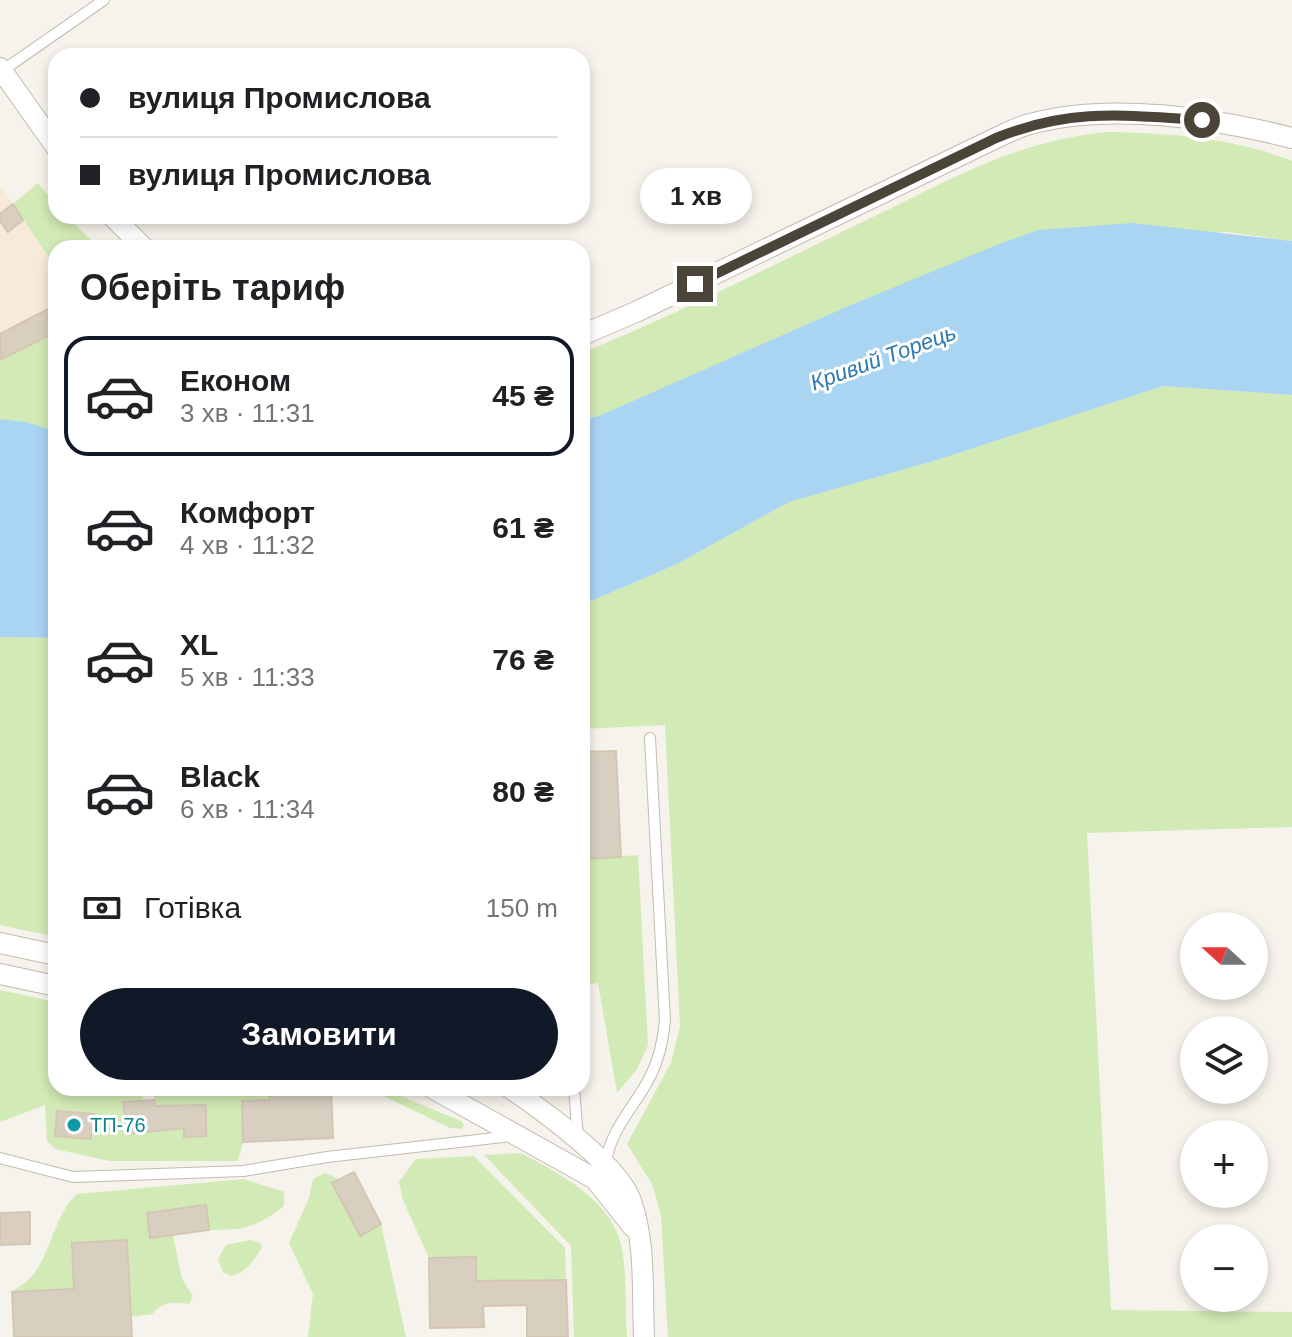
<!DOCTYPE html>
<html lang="uk">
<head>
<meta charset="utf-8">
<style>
	:root { --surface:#fff; --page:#f6f6f6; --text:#202124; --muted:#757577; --line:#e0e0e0; --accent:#111827 }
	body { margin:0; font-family:Helvetica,sans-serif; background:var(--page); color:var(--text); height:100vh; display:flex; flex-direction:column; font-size:30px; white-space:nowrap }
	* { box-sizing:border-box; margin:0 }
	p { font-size:26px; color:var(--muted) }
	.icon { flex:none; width:44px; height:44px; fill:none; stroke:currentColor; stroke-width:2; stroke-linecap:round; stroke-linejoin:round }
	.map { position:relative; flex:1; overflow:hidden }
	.details { position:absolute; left:48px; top:240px; width:542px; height:856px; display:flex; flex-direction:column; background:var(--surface); border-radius:24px; box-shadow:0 4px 12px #0003 }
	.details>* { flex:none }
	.guide { position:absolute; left:48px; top:48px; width:542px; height:176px; border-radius:24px; box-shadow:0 4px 12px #0003; display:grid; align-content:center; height:176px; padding:0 32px; background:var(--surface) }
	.needle { width:52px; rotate:291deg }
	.tools { position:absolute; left:1180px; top:912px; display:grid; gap:16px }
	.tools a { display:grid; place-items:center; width:88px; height:88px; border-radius:50%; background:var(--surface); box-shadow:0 4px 12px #0003; font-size:40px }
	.end { position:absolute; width:36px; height:36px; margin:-18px; border:10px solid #4b4439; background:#fff; box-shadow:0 0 0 4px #fff }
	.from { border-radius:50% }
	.bubble { position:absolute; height:56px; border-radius:28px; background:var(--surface); box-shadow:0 4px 12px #0003; font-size:26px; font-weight:700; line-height:56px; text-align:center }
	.guide b { display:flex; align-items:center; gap:28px; height:76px; font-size:30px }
	.guide b+b { border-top:2px solid var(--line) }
	.guide i { width:20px; height:20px; background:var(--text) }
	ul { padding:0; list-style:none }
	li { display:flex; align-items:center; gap:24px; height:120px; margin:0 16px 12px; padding:0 16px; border:4px solid transparent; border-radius:24px }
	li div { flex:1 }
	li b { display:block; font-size:30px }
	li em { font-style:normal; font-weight:700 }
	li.selected { border-color:var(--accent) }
	li>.icon { width:72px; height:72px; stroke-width:1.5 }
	h2 { padding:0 32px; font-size:36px; line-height:96px }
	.pay { display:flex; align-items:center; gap:20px; height:88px; padding:0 32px; font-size:30px }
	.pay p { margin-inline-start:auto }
	.button { display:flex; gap:16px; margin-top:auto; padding:16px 32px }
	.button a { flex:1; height:92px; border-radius:48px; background:var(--accent); color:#fff; font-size:32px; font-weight:700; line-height:92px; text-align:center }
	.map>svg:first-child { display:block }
	.commercial { fill:#f7ead8 }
	.green { fill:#d2eab5; fill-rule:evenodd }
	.water { fill:#a9d4f2 }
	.building { fill:#d8cfc1; stroke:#d3c7b4; stroke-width:2 }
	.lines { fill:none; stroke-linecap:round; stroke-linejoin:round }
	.lane-casing { stroke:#c2bbae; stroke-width:12 }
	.street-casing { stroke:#c2bbae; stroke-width:22 }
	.lane { stroke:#fff; stroke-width:10 }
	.street { stroke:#fff; stroke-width:20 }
	.route { stroke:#4b4439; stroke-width:10 }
	.culture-dot { fill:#0f9aa8; stroke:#fff; stroke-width:3 }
	.labels { text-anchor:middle; stroke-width:6; stroke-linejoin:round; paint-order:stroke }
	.culture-label { font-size:20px; fill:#0d838f; stroke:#fff; text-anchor:start }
	.water-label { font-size:22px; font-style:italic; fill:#2e7ab2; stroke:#fff }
</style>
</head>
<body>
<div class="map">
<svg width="1292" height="1337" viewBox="0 0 1292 1337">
	<rect width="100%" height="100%" fill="#f6f3ec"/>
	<path class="commercial" d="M0,185L56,268V332L0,360Z"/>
	<path class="green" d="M1108,132C1168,133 1235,138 1292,161V241L1227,232L999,244L599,416L582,419V353C682,312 777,263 875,216C953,178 1019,140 1108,132Z
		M38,183L56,206V216H66L100,248H56V268L13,204Z
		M56,332V431L26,422L0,419V360Z
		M1163,386L1292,395V827L1087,833L1111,1310L1292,1312V1337H668L661,1215L652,1184L627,1144L671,1063L680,1026L665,725L582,729V605L677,564L789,502L937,460Z
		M0,637L56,638V937L0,925Z
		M638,855L648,1045L637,1069L617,1093L598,983L582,985V859Z
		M0,990L56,1002V1088H269L270,1100L242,1101L243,1142L238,1161H109L55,1149L47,1141L45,1105L0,1122ZM154,1095L157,1131L127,1134L123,1103L143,1101L142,1096ZM205,1105L206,1136L184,1137L183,1106ZM57,1111L93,1114L91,1139L55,1136Z
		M367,1088H381L461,1121L464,1125L462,1129L450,1128Z
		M521,1153C560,1174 614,1201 622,1249C627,1277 625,1309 627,1337H574L571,1246L484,1155Z
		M474,1156L565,1248L566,1280L526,1281L527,1306H509L508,1281H476L475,1257L429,1258L403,1200L399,1182L416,1159Z
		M325,1173L339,1179L333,1183L361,1235L381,1224L406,1337H308L313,1294L289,1243L309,1198L313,1179Z
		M244,1179L284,1192V1206C255,1228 245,1230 209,1230L205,1205L147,1213L150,1237L173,1235L182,1279L193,1296L189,1304C172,1302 164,1301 152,1314L130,1317L74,1289L12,1292C18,1287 27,1282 32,1276C52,1252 54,1215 77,1194Z
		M251,1240L260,1243L262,1248C253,1261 247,1272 231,1276L223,1272L218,1259L226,1245Z"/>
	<path class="water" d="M1133,223L1292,241V395L1163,386L937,460L789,502L677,564L582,605V419L599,416L851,305L999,244L1038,230Z
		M0,419L26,422L56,431V638L0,637Z"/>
	<path class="building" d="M13,204L23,220L8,232L0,221V214Z
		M56,305V332L0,360V334Z
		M616,751L621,857L582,859V752Z
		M269,1088H331L333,1138L243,1142L242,1101L270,1100Z
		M154,1100L155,1106L206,1105V1136L184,1137V1128L127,1134L123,1102Z
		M57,1111L94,1114L91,1139L55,1136Z
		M354,1172L381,1224L360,1236L332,1183Z
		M206,1205L209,1230L150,1238L147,1213Z
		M30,1212V1244L0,1245V1213Z
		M127,1240L132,1337H14L12,1292L74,1289L72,1243Z
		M476,1257V1281L566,1280L568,1337H527V1305L483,1306L484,1327L430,1328L429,1258Z"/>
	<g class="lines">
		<defs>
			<path id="lane" d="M2,71L104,0
				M574,1088L578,1138
				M0,1158L73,1177L243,1171L327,1157L512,1136
				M605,1164C613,1124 634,1109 651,1075C660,1057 663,1040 665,1021L650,738"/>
			<path id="street" d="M0,68L56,147
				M112,216L144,248
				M582,335L638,311L996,138C1007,133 1018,127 1030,124C1109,102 1214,118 1292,138
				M0,943L56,955
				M0,974L56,986
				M432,1088L595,1179L633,1227
				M510,1088C542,1110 619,1165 631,1201C646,1243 642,1293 644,1337"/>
		</defs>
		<use href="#lane" class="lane-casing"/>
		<use href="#street" class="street-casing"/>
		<use href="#lane" class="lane"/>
		<use href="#street" class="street"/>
	</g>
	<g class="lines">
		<path class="route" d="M695,284L996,138C1070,108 1124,115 1202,120"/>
	</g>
	<circle class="culture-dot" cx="74" cy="1125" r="8"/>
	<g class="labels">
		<g class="culture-label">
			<text x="90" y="1132">ТП-76</text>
		</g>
		<g class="water-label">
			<text transform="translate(883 357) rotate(-20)" y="8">Кривий Торець</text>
		</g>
	</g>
</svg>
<div class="tools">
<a><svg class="needle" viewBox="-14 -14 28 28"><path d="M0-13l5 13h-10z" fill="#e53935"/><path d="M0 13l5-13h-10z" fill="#757577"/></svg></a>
<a><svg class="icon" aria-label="layers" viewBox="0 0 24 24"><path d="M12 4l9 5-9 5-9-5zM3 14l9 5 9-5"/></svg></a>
<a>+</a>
<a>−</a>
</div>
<i class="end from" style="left:1202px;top:120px"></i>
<i class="end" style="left:695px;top:284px"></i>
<div class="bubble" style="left:640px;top:168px;width:112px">1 хв</div>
<div class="guide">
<b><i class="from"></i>вулиця Промислова</b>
<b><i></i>вулиця Промислова</b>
</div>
<section class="details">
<h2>Оберіть тариф</h2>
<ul>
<li class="selected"><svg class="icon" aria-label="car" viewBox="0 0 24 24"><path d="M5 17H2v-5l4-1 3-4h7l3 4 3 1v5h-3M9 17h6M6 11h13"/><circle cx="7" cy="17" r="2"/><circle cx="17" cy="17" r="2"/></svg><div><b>Економ</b><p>3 хв · 11:31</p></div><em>45 ₴</em></li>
<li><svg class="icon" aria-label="car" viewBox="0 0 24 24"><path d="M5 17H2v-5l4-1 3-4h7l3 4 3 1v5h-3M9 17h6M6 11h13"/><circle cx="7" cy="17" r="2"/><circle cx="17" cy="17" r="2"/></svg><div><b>Комфорт</b><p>4 хв · 11:32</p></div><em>61 ₴</em></li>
<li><svg class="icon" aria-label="car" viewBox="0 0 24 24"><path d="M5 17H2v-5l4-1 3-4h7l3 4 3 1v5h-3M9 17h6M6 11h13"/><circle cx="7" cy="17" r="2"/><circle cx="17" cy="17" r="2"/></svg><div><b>XL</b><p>5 хв · 11:33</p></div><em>76 ₴</em></li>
<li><svg class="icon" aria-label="car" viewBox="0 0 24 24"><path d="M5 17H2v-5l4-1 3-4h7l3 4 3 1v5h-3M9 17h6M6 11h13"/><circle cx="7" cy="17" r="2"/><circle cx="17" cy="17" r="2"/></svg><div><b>Black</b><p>6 хв · 11:34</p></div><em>80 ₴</em></li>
</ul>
<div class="pay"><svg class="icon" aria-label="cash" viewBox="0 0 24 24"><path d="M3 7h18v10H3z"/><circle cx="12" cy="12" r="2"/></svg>Готівка<p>150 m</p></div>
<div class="button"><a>Замовити</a></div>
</section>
</div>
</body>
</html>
